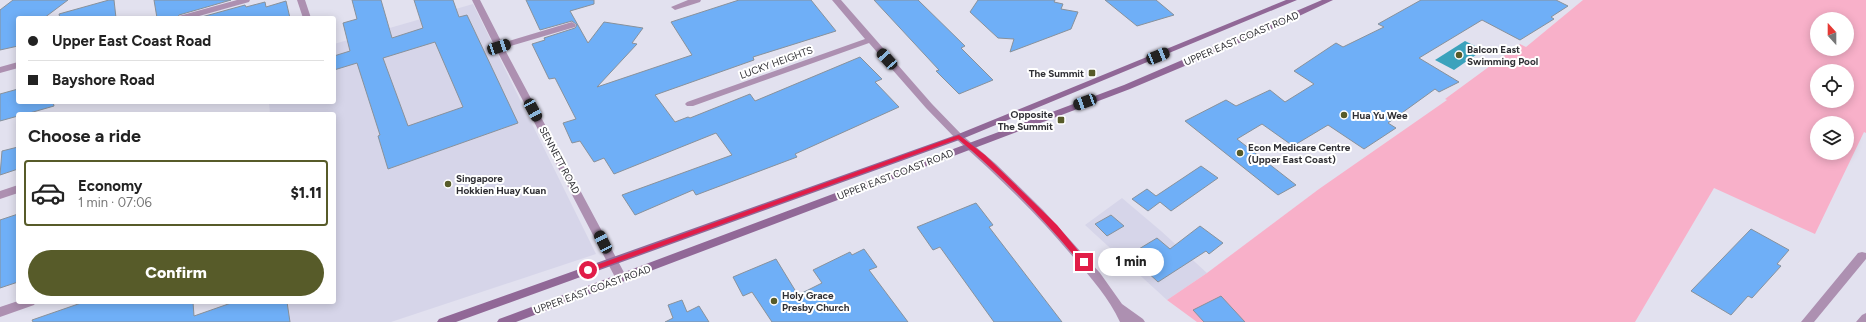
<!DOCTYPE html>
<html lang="en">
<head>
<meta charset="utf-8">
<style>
	:root { --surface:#fff; --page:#f2f2f2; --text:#222; --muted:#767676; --line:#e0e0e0; --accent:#575b29 }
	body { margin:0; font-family:Figtree,sans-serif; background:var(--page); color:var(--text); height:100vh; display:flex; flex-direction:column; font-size:15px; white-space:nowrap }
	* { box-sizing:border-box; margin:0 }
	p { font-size:13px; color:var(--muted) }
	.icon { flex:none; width:22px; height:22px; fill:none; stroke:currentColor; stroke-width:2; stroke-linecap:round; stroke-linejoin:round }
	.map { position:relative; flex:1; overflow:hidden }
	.drawer { position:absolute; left:16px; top:112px; width:320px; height:192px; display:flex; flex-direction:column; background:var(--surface); border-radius:4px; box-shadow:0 2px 10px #0003 }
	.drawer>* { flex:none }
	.hud { position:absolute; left:16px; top:16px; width:320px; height:88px; border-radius:4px; box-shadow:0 2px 10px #0003; display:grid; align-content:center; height:88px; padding:0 12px; background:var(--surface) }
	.needle { width:26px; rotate:339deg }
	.tools { position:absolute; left:1810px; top:12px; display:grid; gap:8px }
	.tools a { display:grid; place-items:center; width:44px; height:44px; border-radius:50%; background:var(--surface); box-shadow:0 2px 10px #0003; font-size:20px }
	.end { position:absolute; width:18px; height:18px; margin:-9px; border:5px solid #e11d48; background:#fff; box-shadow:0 0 0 2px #fff }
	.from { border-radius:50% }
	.bubble { position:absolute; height:28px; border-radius:14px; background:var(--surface); box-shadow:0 2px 10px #0003; font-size:13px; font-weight:800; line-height:28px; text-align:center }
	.car { position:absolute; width:12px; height:24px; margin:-12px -6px; border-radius:5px; box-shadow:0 0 3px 1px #0007; background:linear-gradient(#222 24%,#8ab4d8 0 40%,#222 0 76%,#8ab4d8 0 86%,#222 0) }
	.hud b { display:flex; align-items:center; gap:14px; height:38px; font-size:15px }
	.hud b+b { border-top:1px solid var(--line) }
	.hud i { width:10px; height:10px; background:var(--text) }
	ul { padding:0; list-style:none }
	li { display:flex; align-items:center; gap:12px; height:66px; margin:0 8px 6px; padding:0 4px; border:2px solid transparent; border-radius:4px }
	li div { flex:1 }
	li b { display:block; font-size:15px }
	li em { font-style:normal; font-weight:800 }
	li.current { border-color:var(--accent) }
	li>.icon { width:36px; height:36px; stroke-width:1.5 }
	h2 { padding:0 12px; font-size:18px; line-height:48px }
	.cta { display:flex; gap:8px; margin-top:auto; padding:8px 12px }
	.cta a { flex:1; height:46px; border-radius:24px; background:var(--accent); color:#fff; font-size:16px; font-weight:800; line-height:46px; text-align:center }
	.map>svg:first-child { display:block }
	.built { fill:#d6d5e9 }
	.green { fill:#f8b0c9; fill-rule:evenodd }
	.water { fill:#3ba2bc }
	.building { fill:#6faff7; stroke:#88919b; fill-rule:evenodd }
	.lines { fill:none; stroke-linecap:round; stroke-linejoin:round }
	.minor { fill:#ad90b1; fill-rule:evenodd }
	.tertiary { fill:#ad90b1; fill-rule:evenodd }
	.secondary { fill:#916897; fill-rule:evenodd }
	.route { fill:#e11d48 }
	.poi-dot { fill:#575b29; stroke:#fff; stroke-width:1.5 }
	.labels { text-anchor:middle; stroke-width:4; stroke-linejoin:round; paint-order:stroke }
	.street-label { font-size:10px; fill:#303035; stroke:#fff }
	.poi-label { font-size:10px; font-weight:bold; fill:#303035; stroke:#fff; text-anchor:start }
</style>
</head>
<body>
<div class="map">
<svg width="1866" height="322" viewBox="0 0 1866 322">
	<rect width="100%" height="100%" fill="#e2e1ef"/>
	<path class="built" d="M473,4L596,254L391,322H288L286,302H334V114H270L269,102H334V44Z
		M1122,198L1161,231L1207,273L1167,300L1085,225Z"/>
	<path class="green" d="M1583,0H1866V133L1864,132L1815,234L1714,188L1635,322H1197L1167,300L1207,273L1319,189L1447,100L1445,99L1520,44L1526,47ZM1817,19H1847V49H1817ZM1817,71H1847V101H1817ZM1817,123H1847V153H1817Z"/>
	<path class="water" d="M1465,41L1483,50L1454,70L1435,60Z"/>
	<path class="building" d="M13,0H68L44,18H18V46L0,50V10Z
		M109,0H114L116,18H60L59,14Z
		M154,0H231L179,15L177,18H157Z
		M352,0H381L392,38L423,28L414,0H453L459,17L467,15L518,123L388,169L378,136L380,135L357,63L334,70V56L350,51L343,23L357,19ZM435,42L463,107L408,126L383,58Z
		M526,0H594V4L570,11L588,43L604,22L643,28L632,43L637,44L597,87L692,55L671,22L739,0H811L836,31L753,57L754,60L655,95L675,122L688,117L690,118L750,94L755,101L860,57L882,79L875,82L899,107L795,154L797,157L696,195L693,190L635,215L622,195L732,155L716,133L614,174L604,158L594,162L580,141L572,143L563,123L576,119L555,78L549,79L532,44L545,40L544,38L575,28L577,25L572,21L540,30Z
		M874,0H918L965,46L961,48L993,80L959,94L936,71L939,70Z
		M978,0H1055L1054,2L1063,4L1061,9L1078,12L1071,29L1010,52L1014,39L998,38L970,12Z
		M1105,0H1156L1174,15L1137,26Z
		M1421,0H1556L1568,6L1551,17L1554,19L1520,40L1482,20L1419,58L1459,82L1439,92L1435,89L1388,123L1396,128L1364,149L1328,125L1293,146L1262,124L1237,139L1296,185L1278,195L1185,121L1226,100L1236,106L1270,90L1285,102L1314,84L1294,71L1336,43L1343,47L1384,27L1378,24Z
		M286,1L290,18H198L245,5L246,7L265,2L266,7Z
		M18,89V102H53L54,106L26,114H18V116L0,121V94Z
		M18,147V169L0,175L2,151Z
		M1201,166L1218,178L1171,211L1160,202L1148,211L1132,199L1147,189L1156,196Z
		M976,203L993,225L989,227L1062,322H994L940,247L933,250L917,227Z
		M18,214V282L0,288V220Z
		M1111,215L1124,226L1107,236L1095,224Z
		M1200,226L1223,243L1209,254L1206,251L1158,282L1129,255L1157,238L1170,249Z
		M1751,229L1789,250L1777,264L1781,266L1752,298L1748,296L1731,315L1691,291Z
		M864,249L877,267L869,270L908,322H772L752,292L743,296L733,277L776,259L798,295L822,283L813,270L850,252L852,255Z
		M1221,296L1245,322H1204L1193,310Z
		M682,300L687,312L699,306L709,322H665L673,318L668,305Z
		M84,302H193L194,316L234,302H287L290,322H33L32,320Z"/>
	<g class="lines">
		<path class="minor" d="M237,0H250L249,2L192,18H178L179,16Z
			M297,0H305L311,18H303Z
			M472,0H480L502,43L572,22L576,25L575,27L504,48L627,278L625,281L621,282L617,281L495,47Z
			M688,0H701L700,2L675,10L671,7Z
			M832,0H841L932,104L962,135L964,137L962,139H956L926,108L869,43L693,106H687L685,104L687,102L865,39Z
			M18,62V68L0,73V67Z
			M18,185V193L0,199V191Z
			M18,301L36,302L34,305L0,317V307Z"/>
		<path class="tertiary" d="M959,134L962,135L996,164L1043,210L1100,273L1122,304L1143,319L1145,322H1120C1109,298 1091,278 1074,258C1038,215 998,176 956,139L954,137L956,135Z
			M1862,252L1866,253V259L1814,322H1801L1858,253Z
			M1866,313V322H1856L1862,315Z"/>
		<path class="secondary" d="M1286,0H1297L962,139L456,322H437L439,319L956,135Z
			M1322,0H1333L1263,33L1130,89L516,322H497L499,319L1124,85Z"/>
	</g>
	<path class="route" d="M959,135L985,155L1057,225L1086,260V264H1081C1044,219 1003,177 958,139L590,272H585L584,270L585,269Z"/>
	<g class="poi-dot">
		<circle cx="1459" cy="55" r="4"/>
		<rect x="1088" y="69" width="8" height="8" rx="2"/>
		<circle cx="1344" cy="115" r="4"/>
		<rect x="1057" y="116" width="8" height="8" rx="2"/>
		<circle cx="1240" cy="153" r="4"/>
		<circle cx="448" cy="184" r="4"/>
		<circle cx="774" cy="301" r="4"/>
	</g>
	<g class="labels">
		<g class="street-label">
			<text transform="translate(1241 38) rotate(-23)" y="4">UPPER EAST COAST ROAD</text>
			<text transform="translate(776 62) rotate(-20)" y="4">LUCKY HEIGHTS</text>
			<text transform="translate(560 160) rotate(62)" y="4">SENNETT ROAD</text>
			<text transform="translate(895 174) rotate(-21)" y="4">UPPER EAST COAST ROAD</text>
			<text transform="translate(592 289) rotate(-20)" y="4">UPPER EAST COAST ROAD</text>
		</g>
		<g class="poi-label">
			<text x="1467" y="53">Balcon East<tspan x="1467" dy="12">Swimming Pool</tspan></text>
			<text x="1084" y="77" text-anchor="end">The Summit</text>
			<text x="1053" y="118" text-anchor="end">Opposite<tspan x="1053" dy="12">The Summit</tspan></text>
			<text x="1352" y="119">Hua Yu Wee</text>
			<text x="1248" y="151">Econ Medicare Centre<tspan x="1248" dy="12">(Upper East Coast)</tspan></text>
			<text x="456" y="182">Singapore<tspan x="456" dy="12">Hokkien Huay Kuan</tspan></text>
			<text x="782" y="299">Holy Grace<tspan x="782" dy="12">Presby Church</tspan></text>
		</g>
	</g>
</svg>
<div class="tools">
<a><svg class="needle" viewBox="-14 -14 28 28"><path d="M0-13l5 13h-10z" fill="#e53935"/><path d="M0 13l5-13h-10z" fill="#767676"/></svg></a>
<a><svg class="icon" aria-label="locate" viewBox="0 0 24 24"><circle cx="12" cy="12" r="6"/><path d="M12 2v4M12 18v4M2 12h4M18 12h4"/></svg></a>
<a><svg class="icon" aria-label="layers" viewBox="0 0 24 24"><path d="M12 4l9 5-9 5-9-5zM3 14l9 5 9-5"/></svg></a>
</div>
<i class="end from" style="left:588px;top:270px"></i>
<i class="end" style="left:1084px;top:262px"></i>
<div class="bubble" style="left:1098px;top:248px;width:66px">1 min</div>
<i class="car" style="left:499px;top:47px;rotate:72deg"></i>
<i class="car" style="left:1158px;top:56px;rotate:68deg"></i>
<i class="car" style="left:887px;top:59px;rotate:318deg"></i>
<i class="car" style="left:1085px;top:102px;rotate:250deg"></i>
<i class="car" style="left:533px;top:110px;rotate:152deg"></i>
<i class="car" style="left:603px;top:242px;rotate:333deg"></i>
<div class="hud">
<b><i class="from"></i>Upper East Coast Road</b>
<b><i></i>Bayshore Road</b>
</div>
<section class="drawer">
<h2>Choose a ride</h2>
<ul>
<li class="current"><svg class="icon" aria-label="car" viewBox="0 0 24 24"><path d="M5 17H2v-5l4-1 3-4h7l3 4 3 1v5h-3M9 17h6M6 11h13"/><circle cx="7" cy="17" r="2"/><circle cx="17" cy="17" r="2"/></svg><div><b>Economy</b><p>1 min · 07:06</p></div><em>$1.11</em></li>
</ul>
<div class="cta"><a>Confirm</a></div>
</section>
</div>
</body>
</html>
